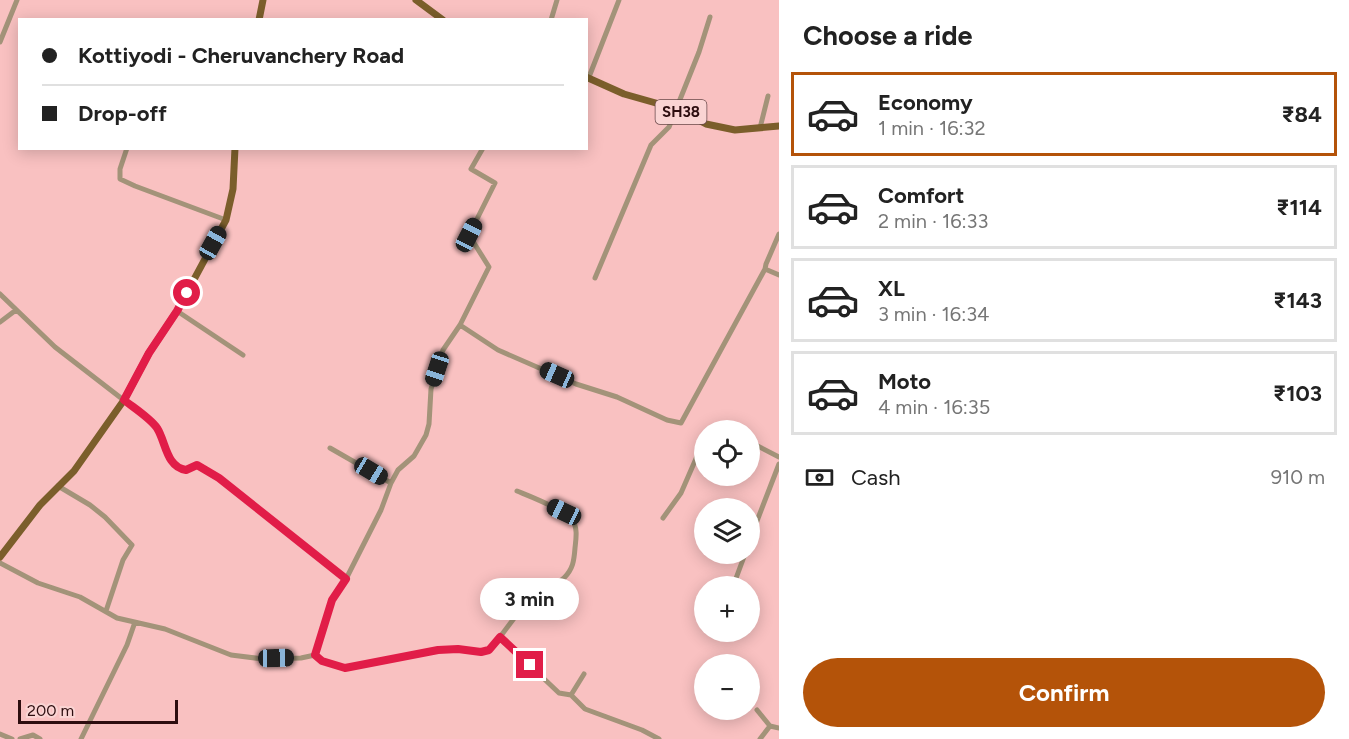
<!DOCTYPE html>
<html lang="en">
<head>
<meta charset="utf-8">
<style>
	:root { --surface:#fff; --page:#f2f2f2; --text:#222; --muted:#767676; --line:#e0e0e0; --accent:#b45309 }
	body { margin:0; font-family:Figtree,sans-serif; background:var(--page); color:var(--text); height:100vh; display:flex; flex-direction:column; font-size:22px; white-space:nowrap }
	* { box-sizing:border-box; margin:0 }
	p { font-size:20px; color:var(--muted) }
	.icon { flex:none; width:33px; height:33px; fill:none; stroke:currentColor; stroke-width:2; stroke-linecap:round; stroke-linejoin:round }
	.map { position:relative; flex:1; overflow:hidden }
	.panel { display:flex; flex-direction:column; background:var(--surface); width:570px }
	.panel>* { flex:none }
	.guide { position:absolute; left:18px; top:18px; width:570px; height:132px; border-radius:0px; box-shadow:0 3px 15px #0003; display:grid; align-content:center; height:132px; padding:0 24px; background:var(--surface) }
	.controls { position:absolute; left:694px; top:420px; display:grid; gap:12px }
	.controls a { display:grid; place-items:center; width:66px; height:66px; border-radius:50%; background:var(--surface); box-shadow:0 3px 15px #0003; font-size:30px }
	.scale { position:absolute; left:18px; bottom:15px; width:160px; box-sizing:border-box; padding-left:6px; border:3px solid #2d0d0f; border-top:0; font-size:16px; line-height:21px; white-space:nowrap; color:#2d0d0f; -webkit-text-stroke:4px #fad4d3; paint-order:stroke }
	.end { position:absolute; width:27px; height:27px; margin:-14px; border:8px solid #e11d48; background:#fff; box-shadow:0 0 0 3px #fff }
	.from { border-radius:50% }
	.bubble { position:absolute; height:42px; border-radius:21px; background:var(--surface); box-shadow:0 3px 15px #0003; font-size:20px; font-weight:700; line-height:42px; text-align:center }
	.car { position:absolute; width:18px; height:36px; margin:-18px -9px; border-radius:8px; box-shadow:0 0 4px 2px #0007; background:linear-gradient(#222 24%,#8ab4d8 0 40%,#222 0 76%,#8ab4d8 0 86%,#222 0) }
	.guide b { display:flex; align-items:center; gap:21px; height:57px; font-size:22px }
	.guide b+b { border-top:2px solid var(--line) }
	.guide i { width:15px; height:15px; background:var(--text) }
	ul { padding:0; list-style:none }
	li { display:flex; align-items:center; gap:18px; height:84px; margin:0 12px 9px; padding:0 12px; border:3px solid var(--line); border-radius:0px }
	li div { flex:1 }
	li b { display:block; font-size:22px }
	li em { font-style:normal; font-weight:700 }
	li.selected { border-color:var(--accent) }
	li>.icon { width:54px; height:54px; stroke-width:1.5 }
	h2 { padding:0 24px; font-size:27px; line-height:72px }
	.pay { display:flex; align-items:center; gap:15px; height:66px; padding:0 24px; font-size:22px }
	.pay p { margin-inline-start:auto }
	.button { display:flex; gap:12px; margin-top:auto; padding:12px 24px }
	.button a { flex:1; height:69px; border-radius:36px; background:var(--accent); color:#fff; font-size:24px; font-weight:700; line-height:69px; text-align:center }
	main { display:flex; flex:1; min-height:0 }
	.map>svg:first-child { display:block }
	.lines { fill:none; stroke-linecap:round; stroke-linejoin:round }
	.minor { stroke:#a39379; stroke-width:5 }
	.major { stroke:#7b5e2b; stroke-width:7 }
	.route { stroke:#e11d48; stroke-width:8 }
	.labels { text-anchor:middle; stroke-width:5; stroke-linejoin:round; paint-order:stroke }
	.shield { fill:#fad4d3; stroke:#6a494a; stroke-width:1.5 }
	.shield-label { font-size:15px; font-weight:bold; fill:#2d0d0f }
</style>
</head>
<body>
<main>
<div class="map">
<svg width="779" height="739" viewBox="0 0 779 739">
	<rect width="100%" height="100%" fill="#f9c1c1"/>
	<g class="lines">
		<path class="minor" d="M551,20L557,0
			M0,42L17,0
			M589,77L619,0
			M760,128L768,96
			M127,148L120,169V179L135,186L226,220
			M483,148L471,169L495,183L469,235L489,267L460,325L443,350L431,389L429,424L426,435L414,456L398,470L391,483L381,510L346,579L332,600L315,655L322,661L345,668L438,650L458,649L481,652L489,650L500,637L559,693L571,695L585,709L642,730L659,739
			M765,269L779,275
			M595,278L651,145L669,127L699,52L710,17
			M0,294L55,347L152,422C154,425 157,427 159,430C167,444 166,467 186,470L197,465L219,478L346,579
			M177,311L243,355
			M0,322L16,310
			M460,325L498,350L576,384L617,397L667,420L681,423L765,269L766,264L779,234
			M711,430L717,425L727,430
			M750,442L779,457
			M330,448L391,483
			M58,486L90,505L105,517L132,545L123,560L106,611
			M663,518L681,493L705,438
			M750,539L779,464
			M0,563L38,583L80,597L117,618L165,629L231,655L263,659L301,658L315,655
			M735,581L745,554
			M500,637L515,617L564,578C573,569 574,561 575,548C576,539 578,527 572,520C566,510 529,496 517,491
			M571,695L584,674
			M757,710L770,726L779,728
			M0,734L12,739
			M20,739L33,735L40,739
			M81,739L127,645L135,622
			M760,739L770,726"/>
		<path class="major" d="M416,0L443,20
			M259,20L263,0
			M586,77L624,94L677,109L706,124L735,130L779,126
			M0,557L40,505L74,471L124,400L149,353L177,311L226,220L233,189L235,148"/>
	</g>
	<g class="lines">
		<path class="route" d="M187,293L177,311L149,353L124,400C134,408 150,418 157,428C166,442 166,467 186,470L197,465L219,478L346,579L332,600L315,655L322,661L345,668L438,650L458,649L481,652L489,650L500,637L530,665"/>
	</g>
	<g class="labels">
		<rect class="shield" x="655.5" y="100" width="51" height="24" rx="4.5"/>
		<g class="shield-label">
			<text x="681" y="117">SH38</text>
		</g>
	</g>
</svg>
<div class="controls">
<a><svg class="icon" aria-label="locate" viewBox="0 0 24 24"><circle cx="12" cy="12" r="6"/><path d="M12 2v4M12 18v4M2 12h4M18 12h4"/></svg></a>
<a><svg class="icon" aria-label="layers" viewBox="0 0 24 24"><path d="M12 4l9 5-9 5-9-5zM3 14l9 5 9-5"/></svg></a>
<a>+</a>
<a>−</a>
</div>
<div class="scale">200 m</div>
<i class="end from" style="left:187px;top:293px"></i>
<i class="end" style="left:530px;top:665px"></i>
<div class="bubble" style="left:480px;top:578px;width:99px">3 min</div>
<i class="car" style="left:469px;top:235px;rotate:27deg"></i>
<i class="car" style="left:213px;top:243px;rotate:29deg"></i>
<i class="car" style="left:437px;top:369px;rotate:198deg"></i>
<i class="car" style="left:557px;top:375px;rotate:294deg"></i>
<i class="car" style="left:371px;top:471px;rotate:121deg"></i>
<i class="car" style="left:564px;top:512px;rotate:295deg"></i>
<i class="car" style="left:276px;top:658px;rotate:89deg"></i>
<div class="guide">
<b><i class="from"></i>Kottiyodi - Cheruvanchery Road</b>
<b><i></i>Drop-off</b>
</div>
</div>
<section class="panel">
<h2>Choose a ride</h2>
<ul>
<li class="selected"><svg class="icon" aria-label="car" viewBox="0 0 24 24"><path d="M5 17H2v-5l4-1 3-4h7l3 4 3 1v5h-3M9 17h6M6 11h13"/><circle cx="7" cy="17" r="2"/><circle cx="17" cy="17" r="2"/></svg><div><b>Economy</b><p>1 min · 16:32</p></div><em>₹84</em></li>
<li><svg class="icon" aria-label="car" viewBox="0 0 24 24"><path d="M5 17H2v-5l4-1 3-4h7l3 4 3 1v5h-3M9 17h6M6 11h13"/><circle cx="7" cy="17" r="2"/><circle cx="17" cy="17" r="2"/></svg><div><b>Comfort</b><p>2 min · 16:33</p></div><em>₹114</em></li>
<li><svg class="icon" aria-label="car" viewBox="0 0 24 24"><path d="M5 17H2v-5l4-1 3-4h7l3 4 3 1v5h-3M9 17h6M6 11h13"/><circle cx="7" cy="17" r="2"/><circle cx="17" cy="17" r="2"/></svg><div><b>XL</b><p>3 min · 16:34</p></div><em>₹143</em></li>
<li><svg class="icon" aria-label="car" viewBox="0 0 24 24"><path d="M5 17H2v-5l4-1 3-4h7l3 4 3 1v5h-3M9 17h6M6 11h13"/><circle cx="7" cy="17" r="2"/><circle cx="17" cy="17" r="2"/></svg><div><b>Moto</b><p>4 min · 16:35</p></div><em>₹103</em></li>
</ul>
<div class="pay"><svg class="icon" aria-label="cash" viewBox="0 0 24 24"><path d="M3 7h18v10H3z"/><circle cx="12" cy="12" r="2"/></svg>Cash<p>910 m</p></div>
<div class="button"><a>Confirm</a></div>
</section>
</main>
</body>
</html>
